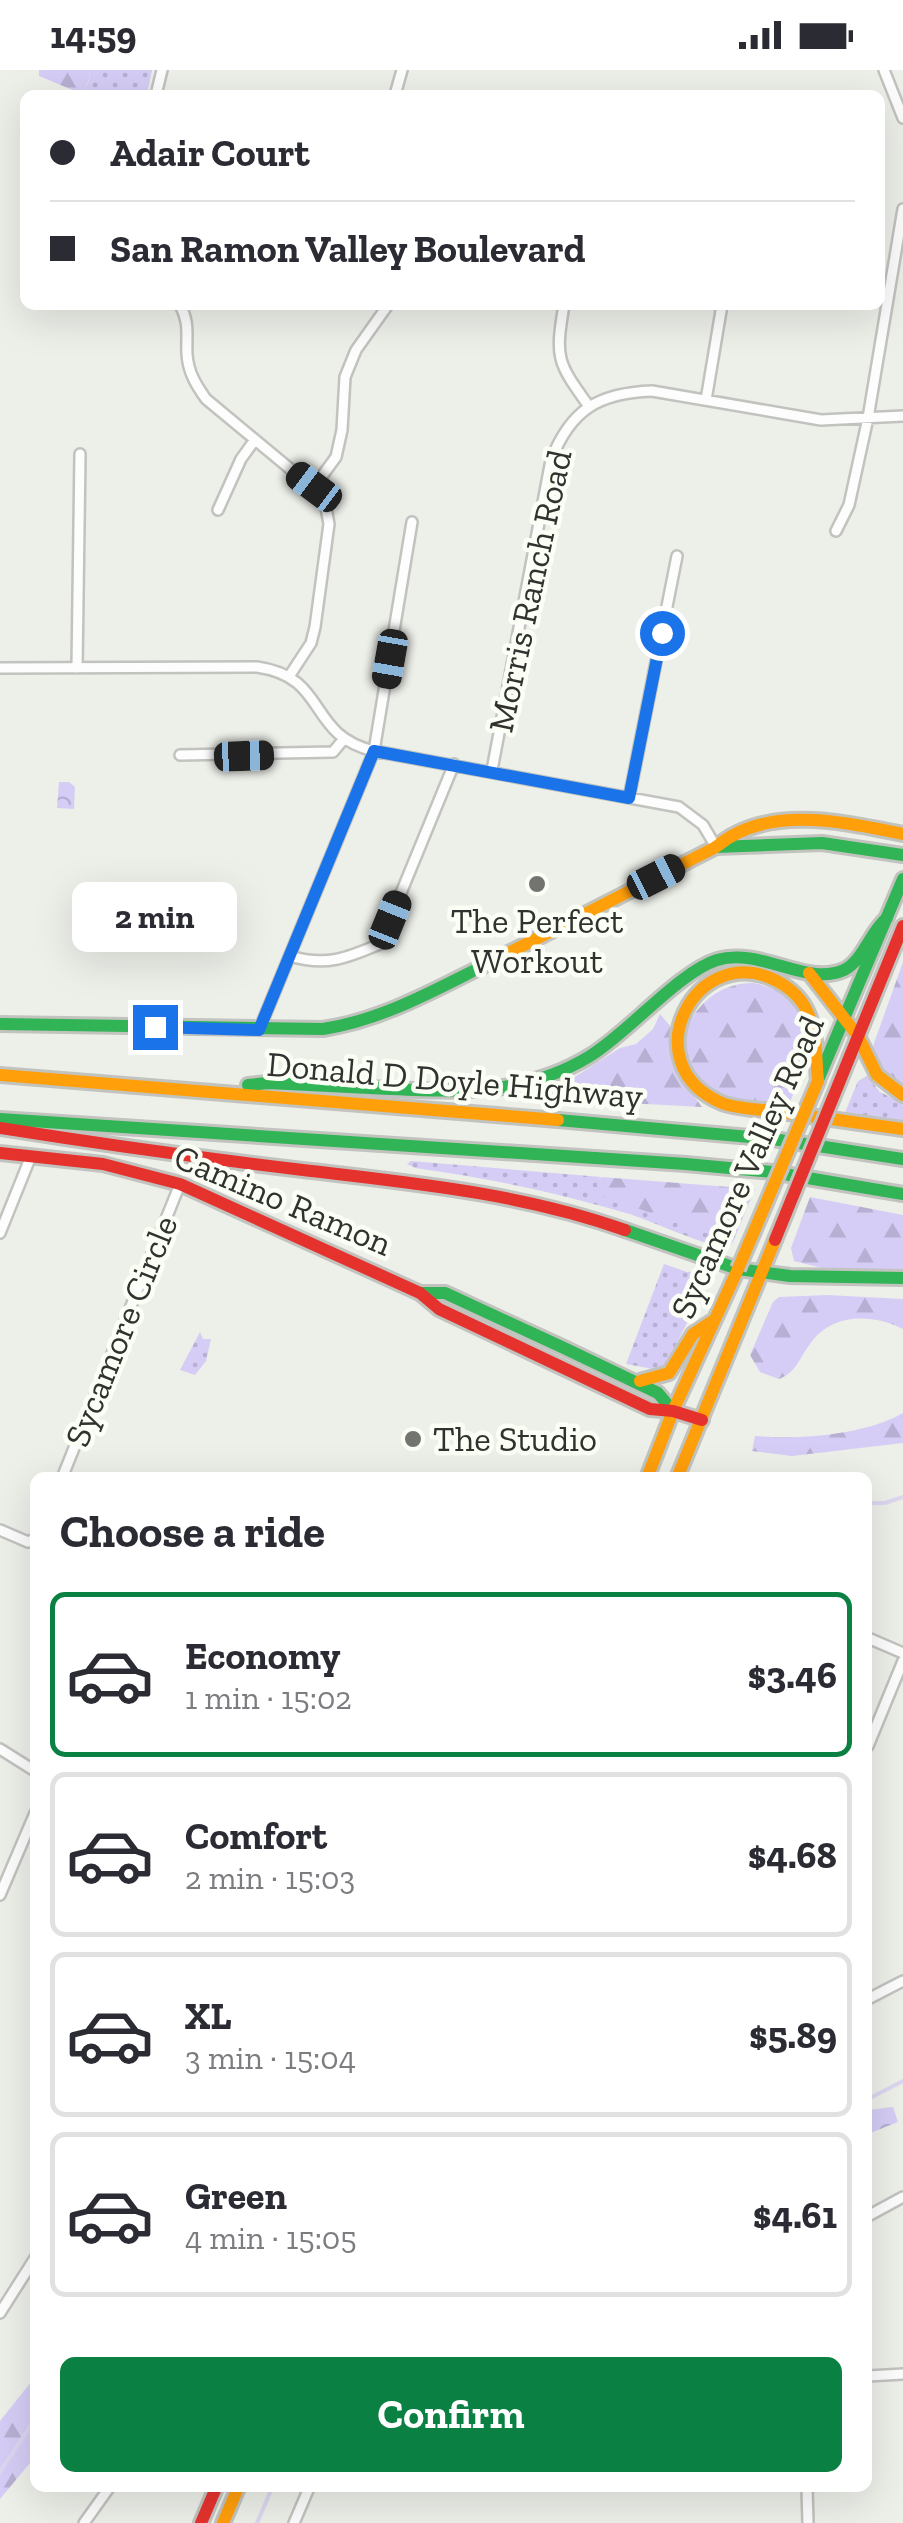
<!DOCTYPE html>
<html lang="en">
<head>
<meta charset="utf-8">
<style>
	:root { --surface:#fff; --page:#f2f2f3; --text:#2b2b33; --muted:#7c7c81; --line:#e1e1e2; --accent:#0b8043 }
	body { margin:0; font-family:"Zilla Slab",serif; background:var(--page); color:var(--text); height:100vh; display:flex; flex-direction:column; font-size:38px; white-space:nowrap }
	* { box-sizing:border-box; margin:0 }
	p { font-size:32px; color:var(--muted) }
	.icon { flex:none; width:55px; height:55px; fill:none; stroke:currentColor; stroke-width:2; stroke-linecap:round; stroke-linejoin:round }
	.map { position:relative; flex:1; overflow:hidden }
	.side { position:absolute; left:30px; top:1402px; width:842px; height:1020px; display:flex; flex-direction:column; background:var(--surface); border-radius:15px; box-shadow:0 10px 40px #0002 }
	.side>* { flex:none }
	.hud { position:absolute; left:20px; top:20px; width:865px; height:220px; border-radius:15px; box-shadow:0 10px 40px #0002; display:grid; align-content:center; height:220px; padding:0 30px; background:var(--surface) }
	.end { position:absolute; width:45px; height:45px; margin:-22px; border:12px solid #1a73e8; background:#fff; box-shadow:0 0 0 5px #fff }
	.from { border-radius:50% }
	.bubble { position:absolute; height:70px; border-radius:15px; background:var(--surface); box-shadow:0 10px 40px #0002; font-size:32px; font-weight:700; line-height:70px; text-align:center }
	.car { position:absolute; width:30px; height:60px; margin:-30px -15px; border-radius:12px; box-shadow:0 0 8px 2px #0007; background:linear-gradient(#222 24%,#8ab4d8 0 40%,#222 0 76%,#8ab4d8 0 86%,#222 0) }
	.hud b { display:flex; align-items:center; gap:35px; height:95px; font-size:38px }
	.hud b+b { border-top:2px solid var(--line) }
	.hud i { width:25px; height:25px; background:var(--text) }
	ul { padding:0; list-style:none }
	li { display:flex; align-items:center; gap:30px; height:165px; margin:0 20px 15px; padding:0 10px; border:5px solid var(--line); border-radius:15px }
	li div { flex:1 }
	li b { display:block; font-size:38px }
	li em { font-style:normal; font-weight:700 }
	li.on { border-color:var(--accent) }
	li>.icon { width:90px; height:90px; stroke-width:1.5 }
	h2 { padding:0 30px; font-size:45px; line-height:120px }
	.button { display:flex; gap:20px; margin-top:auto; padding:20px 30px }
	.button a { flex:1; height:115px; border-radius:15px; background:var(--accent); color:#fff; font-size:40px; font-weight:700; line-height:115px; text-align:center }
	.status { display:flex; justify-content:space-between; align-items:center; height:70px; padding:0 50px; background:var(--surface); direction:ltr }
	.status svg { height:28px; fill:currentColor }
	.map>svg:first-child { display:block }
	.grass { fill:url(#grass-dots) }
	.forest { fill:url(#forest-firs) }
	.park { fill:url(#park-crowns) }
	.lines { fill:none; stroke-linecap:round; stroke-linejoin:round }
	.stream { stroke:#dcd7ef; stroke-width:4 }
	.street-casing { stroke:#c2c3bf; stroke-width:14 }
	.fast-casing { stroke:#c2c3bf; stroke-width:18 }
	.slow-casing { stroke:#c2c3bf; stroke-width:18 }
	.jam-casing { stroke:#c2c3bf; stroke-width:18 }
	.street { stroke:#fcfdfc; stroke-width:9 }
	.fast { stroke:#30b455; stroke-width:12 }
	.slow { stroke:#ff9f0a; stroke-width:12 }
	.jam { stroke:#e5322d; stroke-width:12 }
	.slow-bridge-casing { stroke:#c2c3bf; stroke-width:18; stroke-linecap:butt }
	.jam-bridge-casing { stroke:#c2c3bf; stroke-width:18; stroke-linecap:butt }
	.slow-bridge { stroke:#ff9f0a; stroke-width:12 }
	.jam-bridge { stroke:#e5322d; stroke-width:12 }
	.route { stroke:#1a73e8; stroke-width:12 }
	.poi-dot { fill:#737470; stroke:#fbfef4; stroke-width:4 }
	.labels { text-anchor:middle; stroke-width:9; stroke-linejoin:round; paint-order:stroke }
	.street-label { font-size:35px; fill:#31322f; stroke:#fbfef4 }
	.poi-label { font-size:35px; fill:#31322f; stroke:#fbfef4 }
</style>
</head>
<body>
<div class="status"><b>14:59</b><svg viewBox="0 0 49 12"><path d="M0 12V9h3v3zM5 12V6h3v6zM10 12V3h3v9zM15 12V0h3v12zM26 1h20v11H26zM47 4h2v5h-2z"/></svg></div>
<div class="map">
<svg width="903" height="2453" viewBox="0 0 903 2453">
	<defs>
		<pattern id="grass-dots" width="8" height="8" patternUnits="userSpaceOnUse" patternTransform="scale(2.5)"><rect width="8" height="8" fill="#d5cdf5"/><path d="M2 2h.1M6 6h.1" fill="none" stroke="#b7b0d2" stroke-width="1.8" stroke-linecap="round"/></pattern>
		<pattern id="forest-firs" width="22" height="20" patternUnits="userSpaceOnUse" patternTransform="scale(2.5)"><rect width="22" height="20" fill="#d5cdf5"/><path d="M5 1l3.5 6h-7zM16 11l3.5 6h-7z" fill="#b7b0d2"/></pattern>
		<pattern id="park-crowns" width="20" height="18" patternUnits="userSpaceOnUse" patternTransform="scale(2.5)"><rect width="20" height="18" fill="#d5cdf5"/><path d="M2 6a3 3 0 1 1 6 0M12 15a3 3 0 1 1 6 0" fill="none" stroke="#b7b0d2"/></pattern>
	</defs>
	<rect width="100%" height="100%" fill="#edefe9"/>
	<path class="grass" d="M89,0H152L147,25L82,24L90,9Z
		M867,1006L880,1022L903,1033V1053L844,1045L858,1011Z
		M573,1008L571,1030L517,1028L519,1024Z
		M411,1091L601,1107L599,1109L733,1172L728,1178C710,1178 650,1150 626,1143C556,1122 487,1108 415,1098L407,1094Z
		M664,1194L687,1202L698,1201L696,1206L703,1208L704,1220L665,1296L653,1299L626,1294Z
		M200,1262L203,1269H211L206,1291L195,1305L180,1300Z"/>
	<path class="forest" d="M39,0H89L90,8L82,24L39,6Z
		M903,892V1015C889,1008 876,992 873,976Z
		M754,913C825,930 809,985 789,1035C761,1032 729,1033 706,1015C657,978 700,911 754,913Z
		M660,944L671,957V970L681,1009L702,1037L571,1030L573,1008L620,978L636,974L653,959Z
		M601,1107L755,1119L733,1172L600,1125L597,1115Z
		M810,1127L903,1145V1200L822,1198L794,1191L791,1178Z
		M827,1225L903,1229V1259C872,1243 831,1243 810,1274C800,1287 796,1303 779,1309L760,1302L750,1285L773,1232L779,1227Z
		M903,1343V1373L792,1386L752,1381L755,1366C798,1370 865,1365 903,1343Z
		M35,2307V2387L0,2429V2351Z"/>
	<path class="park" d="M59,712H69L75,717L74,739L57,738Z
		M893,2037L898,2052L868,2064V2040Z"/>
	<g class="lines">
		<path class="stream" d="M868,1433H885L903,1427
			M868,2029L903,2011
			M0,2402L35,2349
			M257,2453L272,2418"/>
		<defs>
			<path id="street" d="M884,0L903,48
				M156,25L162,0
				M395,25L402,0
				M180,235C190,253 186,265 187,284C188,302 196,315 206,329L324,427L329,454L315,557L311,573L290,605
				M564,235C555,288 557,292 588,335
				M706,330L722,235
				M314,417L336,387L342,360L345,307L356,280L388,235
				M218,440L241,389L254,371
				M836,461L849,435L868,348L903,139
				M0,598L257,597C329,607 306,665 374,681L412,452
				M77,598L80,384
				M180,685L333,682L343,670
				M492,700L551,390C571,339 599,323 652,321L821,350L903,346
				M629,728L677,486
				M290,886C326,897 347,888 380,874L454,694
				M259,960L374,681L679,737L703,755L716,777
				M0,1163L31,1086
				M62,1408L180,1114
				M0,1460L28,1472L35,1469
				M868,1568L903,1583
				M868,1676L903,1591
				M0,1679L35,1701
				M0,1825L35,1743
				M868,1929L903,1911
				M868,2146L903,2127
				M0,2243L35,2188
				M868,2306L903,2304
				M807,2418L808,2453
				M84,2453L109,2418
				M294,2453L309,2418"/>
			<path id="fast" d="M716,777L822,773L903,785
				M0,954L323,959C381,950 431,922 483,896
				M818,1010L903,809
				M248,1015L268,1013C309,1015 349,1017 390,1019C461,1022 527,1025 590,986C628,963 679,902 717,890C761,877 806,917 844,900C863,891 870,862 887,848
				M0,1049L686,1094L772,1102L903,1124
				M558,1050L773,1069L903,1089
				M625,1160L738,1199L790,1206L903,1208
				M421,1223H445L564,1278L658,1323L673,1341"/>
			<path id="slow" d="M483,896L716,777C766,734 844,752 903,764
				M809,903L858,966L877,1005L903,1025
				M0,1005L558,1050
				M818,1011C816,989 817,964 808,943C802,929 790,918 777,911C696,869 631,994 722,1033C737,1039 758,1039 774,1041C817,1047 860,1053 903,1059
				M640,1311L669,1303L693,1264L711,1252
				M647,1408L673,1341L738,1199
				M677,1408L775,1170
				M223,2453L238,2418"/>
			<path id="jam" d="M850,986L903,856
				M0,1058C101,1074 201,1088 303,1100C412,1113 521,1123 625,1160
				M0,1083L103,1094L180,1114L420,1223L439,1239L650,1339L673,1341L702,1350
				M201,2453L216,2418"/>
		</defs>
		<use href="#street" class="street-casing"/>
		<use href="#fast" class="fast-casing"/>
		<use href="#slow" class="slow-casing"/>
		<use href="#jam" class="jam-casing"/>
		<use href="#street" class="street"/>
		<use href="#fast" class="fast"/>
		<use href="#slow" class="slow"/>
		<use href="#jam" class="jam"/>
		<defs>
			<path id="slow-bridge" d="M738,1199L818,1011"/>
			<path id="jam-bridge" d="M775,1170L850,986"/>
		</defs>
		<use href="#slow-bridge" class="slow-bridge-casing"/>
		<use href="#jam-bridge" class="jam-bridge-casing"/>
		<use href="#slow-bridge" class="slow-bridge"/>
		<use href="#jam-bridge" class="jam-bridge"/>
	</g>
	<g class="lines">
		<path class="route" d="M155,957L259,960L374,681L629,728L662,563"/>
	</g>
	<g class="poi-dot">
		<circle cx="537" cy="814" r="10"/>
		<circle cx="413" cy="1369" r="10"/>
	</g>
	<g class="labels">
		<g class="street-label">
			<text transform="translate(530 521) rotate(-78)" y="12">Morris Ranch Road</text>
			<text transform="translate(455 1010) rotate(5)" y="12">Donald D Doyle Highway</text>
			<text transform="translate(747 1097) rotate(-66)" y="12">Sycamore Valley Road</text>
			<text transform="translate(283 1130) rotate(23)" y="12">Camino Ramon</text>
			<text transform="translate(121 1261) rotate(-68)" y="12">Sycamore Circle</text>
		</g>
		<g class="poi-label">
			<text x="537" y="863">The Perfect<tspan x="537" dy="40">Workout</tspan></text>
			<text x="433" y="1381" text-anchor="start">The Studio</text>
		</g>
	</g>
</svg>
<i class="end from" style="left:662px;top:563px"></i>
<i class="end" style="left:155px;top:957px"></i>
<div class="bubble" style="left:72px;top:812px;width:165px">2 min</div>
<i class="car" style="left:314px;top:417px;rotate:307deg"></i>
<i class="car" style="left:390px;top:589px;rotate:190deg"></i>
<i class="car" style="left:244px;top:686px;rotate:88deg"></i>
<i class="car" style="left:656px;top:807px;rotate:63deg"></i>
<i class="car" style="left:390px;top:850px;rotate:22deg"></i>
<div class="hud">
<b><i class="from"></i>Adair Court</b>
<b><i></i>San Ramon Valley Boulevard</b>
</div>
<section class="side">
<h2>Choose a ride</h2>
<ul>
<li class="on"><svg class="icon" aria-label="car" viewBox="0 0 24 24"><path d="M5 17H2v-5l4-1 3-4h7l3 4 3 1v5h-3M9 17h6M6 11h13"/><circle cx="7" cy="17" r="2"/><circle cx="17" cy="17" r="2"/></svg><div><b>Economy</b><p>1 min · 15:02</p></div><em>$3.46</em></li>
<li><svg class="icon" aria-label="car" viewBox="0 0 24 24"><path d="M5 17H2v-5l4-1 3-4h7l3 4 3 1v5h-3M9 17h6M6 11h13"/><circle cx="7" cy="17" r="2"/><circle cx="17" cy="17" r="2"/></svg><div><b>Comfort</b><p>2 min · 15:03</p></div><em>$4.68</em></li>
<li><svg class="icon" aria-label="car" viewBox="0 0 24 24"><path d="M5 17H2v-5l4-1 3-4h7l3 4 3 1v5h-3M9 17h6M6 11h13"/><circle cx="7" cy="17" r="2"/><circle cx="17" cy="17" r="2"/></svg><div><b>XL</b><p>3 min · 15:04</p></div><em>$5.89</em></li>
<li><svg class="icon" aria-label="car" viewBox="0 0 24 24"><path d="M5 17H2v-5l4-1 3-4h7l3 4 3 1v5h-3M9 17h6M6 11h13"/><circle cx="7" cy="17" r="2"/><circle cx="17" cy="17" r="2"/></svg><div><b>Green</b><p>4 min · 15:05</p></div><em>$4.61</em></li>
</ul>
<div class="button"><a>Confirm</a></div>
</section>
</div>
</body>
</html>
